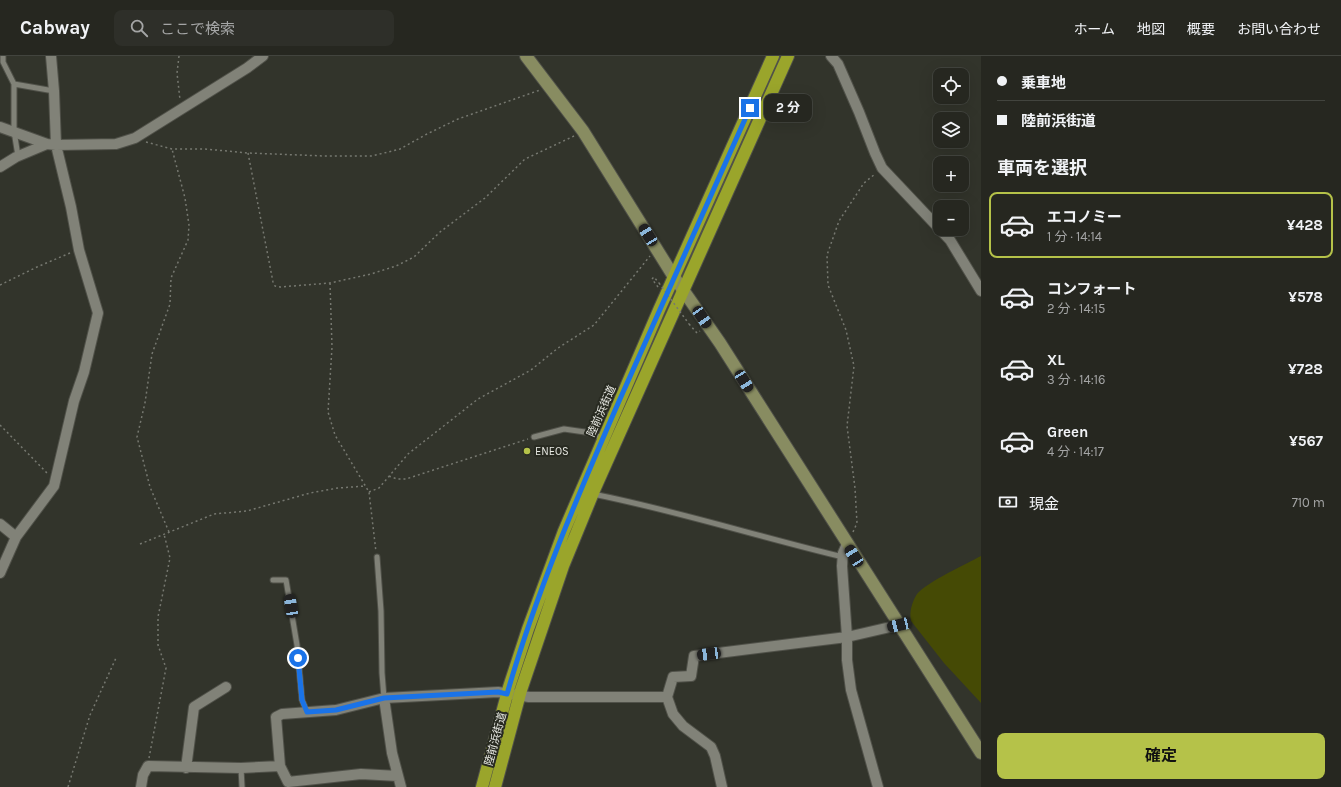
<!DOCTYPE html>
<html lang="ja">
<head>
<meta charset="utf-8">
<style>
	:root { --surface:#262720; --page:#2e2f29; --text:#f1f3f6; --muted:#a4a5a5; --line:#42443e; --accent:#b5c249 }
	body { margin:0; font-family:Karla,"Noto Sans JP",sans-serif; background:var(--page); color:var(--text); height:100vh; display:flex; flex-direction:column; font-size:15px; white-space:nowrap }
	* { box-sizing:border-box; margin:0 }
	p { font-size:13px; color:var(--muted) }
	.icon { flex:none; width:22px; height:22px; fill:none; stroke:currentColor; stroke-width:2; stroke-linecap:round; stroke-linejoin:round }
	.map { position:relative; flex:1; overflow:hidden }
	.drawer { display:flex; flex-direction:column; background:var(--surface); width:360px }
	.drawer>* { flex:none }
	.guide { display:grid; align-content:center; height:88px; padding:0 16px; background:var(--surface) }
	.controls { position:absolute; left:933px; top:12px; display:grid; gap:8px }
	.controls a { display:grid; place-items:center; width:36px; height:36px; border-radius:8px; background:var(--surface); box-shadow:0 4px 16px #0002,0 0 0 1px var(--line); font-size:20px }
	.end { position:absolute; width:18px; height:18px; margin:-9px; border:5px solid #1a73e8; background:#fff; box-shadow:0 0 0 2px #fff }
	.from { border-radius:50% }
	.bubble { position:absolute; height:28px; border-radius:8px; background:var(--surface); box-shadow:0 4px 16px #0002,0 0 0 1px var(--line); font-size:13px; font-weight:700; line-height:28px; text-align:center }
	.car { position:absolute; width:12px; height:24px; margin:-12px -6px; border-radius:5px; box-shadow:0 0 3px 1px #0007; background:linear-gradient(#222 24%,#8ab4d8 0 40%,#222 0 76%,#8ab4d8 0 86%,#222 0) }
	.guide b { display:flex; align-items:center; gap:14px; height:38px; font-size:15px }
	.guide b+b { border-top:1px solid var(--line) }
	.guide i { width:10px; height:10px; background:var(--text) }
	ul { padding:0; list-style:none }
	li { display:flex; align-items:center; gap:12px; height:66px; margin:0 8px 6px; padding:0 8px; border:2px solid transparent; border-radius:8px }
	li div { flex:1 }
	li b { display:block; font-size:15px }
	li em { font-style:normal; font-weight:700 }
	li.active { border-color:var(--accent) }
	li>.icon { width:36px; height:36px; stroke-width:1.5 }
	h2 { padding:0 16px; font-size:18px; line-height:48px }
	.pay { display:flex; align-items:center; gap:10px; height:44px; padding:0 16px; font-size:15px }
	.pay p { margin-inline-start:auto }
	.primary-button { display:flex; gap:8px; margin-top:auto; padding:8px 16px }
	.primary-button a { flex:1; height:46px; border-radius:8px; background:var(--accent); color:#111; font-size:16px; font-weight:700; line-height:46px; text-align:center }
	header { display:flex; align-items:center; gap:24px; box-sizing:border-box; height:56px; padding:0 20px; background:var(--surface); border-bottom:1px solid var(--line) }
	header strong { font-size:19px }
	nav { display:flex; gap:22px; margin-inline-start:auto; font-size:14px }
	.search { width:280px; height:36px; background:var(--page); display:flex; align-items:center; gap:10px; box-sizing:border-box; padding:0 14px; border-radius:8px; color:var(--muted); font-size:15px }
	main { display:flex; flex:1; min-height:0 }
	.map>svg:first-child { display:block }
	.green { fill:#454a05 }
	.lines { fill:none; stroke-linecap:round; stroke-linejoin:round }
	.lane-casing { stroke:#505149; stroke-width:7 }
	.street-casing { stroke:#505149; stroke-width:12 }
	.secondary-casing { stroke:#505149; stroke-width:14 }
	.highway-casing { stroke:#505149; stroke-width:14 }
	.path { stroke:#767870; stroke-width:1.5; stroke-dasharray:2 3; stroke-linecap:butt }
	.lane { stroke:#818278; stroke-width:5 }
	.street { stroke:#818278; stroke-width:10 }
	.secondary { stroke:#888c61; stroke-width:12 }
	.highway { stroke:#9aa52b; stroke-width:12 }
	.path-bridge { stroke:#767870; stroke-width:1.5; stroke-dasharray:2 3; stroke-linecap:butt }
	.route { stroke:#1a73e8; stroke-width:5 }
	.poi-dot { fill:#b5c249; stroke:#282a21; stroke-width:1.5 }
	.labels { text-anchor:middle; stroke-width:4; stroke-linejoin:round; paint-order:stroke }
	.street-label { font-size:11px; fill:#e9eae4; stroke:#282a21 }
	.poi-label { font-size:11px; fill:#e9eae4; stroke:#282a21; text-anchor:start }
</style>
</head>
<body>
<header>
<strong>Cabway</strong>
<div class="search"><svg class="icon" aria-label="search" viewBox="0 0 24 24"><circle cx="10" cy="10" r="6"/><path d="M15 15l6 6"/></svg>ここで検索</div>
<nav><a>ホーム</a><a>地図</a><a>概要</a><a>お問い合わせ</a></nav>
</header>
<main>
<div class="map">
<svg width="981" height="731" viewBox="0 0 981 731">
	<rect width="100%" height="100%" fill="#32342b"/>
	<path class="green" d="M981,500V647L944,607L911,565C909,556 912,546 917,538C927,526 966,508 981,500Z"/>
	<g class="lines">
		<defs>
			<path id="lane" d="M3,0V6L14,28
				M18,100L14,75V28L54,35
				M534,381L564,373L585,376L603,382
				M593,438C678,455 759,481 843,501
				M377,501L381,555L382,617L384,642
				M273,524H286L297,589L302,644L307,656
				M241,712L242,731"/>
			<path id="street" d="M831,0L838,8L859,56L875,97L882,112L950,184L981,235
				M0,71L47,88L56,89L116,88L135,82L247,12L263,0
				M0,111L16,101L47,88
				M0,468L16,481
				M847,488L843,497L842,510L847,581V604L851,634L878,731
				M0,517L16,481L54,430L74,345L84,316L98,257L79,194L71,151L56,89L54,35L51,0
				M384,642L392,697L401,731
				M280,710L288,726L361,718L398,720
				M186,712L194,651L226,631
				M141,731L143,719L148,710L241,712L280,710L276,661L282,658L336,654L384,642L498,636L529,641H667
				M722,731L715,700L711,691L683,670L673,658L667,641L673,621L691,620L694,600L847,581L899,569"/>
			<path id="secondary" d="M526,0L583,75L674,221L720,287L981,697"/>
			<path id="highway" d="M482,731L509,631L528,573L564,475L659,254L773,0
				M495,731L521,634L563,510L595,432L788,0"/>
		</defs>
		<use href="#lane" class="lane-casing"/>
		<use href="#street" class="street-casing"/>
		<use href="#secondary" class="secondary-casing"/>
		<use href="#highway" class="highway-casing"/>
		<path class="path" d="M179,0L177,17L180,44
			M146,86L172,93H205L248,97L325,100H372L400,93L427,78L458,63L540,34
			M248,97L273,226L275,230L280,231L330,227L371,218L396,210L414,201L440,176L485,142L525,103L574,80
			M330,227L332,291L328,356L335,379L369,436L376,496
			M0,229L37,211L70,197
			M658,231L652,223L654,221L659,227
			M689,268L697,277L700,275
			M0,369L48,418
			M389,420L397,423H406L528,383
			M369,436L379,432L408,398L478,343L531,314L558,292L594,269L650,200
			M169,476L150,431L137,381L145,347L152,298L170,248L171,222L188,184L189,169L185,142L172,93
			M853,476L857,467L855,432L847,370L854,310L846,274L828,229L827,199L839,165L864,127L875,118
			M140,488L214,458L247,455L310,437L338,432L366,430
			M149,702L166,612L158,589V561L170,502L164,478
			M68,731L90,659L116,602"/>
		<use href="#lane" class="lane"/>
		<use href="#street" class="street"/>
		<use href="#secondary" class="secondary"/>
		<use href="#highway" class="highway"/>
		<path class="path-bridge" d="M659,227L689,268"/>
	</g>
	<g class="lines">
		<path class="route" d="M298,602L302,644L307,656L336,654L384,642L498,636L507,638C536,537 578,439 620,343C663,246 706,149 750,52"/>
	</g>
	<circle class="poi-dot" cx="527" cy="395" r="4"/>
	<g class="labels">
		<g class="street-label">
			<text transform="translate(601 355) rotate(-66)" y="4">陸前浜街道</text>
			<text transform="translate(495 683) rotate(-75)" y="4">陸前浜街道</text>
		</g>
		<g class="poi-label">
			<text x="535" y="399">ENEOS</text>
		</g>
	</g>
</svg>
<div class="controls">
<a><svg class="icon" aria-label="locate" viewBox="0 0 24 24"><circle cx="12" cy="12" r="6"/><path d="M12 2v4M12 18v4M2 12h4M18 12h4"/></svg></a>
<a><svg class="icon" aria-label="layers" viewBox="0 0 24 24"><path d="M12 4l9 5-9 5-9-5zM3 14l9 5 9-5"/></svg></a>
<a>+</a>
<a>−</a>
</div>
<i class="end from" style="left:298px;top:602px"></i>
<i class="end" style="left:750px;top:52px"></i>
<div class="bubble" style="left:764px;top:38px;width:48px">2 分</div>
<i class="car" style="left:648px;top:179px;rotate:328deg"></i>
<i class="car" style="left:702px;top:261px;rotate:146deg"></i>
<i class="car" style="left:744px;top:325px;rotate:148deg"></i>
<i class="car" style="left:854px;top:500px;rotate:327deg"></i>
<i class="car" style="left:291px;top:550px;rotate:351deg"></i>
<i class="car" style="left:899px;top:569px;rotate:257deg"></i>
<i class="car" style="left:709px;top:598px;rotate:263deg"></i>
</div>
<section class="drawer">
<div class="guide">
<b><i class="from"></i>乗車地</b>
<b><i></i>陸前浜街道</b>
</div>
<h2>車両を選択</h2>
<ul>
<li class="active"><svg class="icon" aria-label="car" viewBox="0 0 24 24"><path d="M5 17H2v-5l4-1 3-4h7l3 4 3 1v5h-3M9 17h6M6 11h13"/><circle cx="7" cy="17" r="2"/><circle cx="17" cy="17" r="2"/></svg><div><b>エコノミー</b><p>1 分 · 14:14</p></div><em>¥428</em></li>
<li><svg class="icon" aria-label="car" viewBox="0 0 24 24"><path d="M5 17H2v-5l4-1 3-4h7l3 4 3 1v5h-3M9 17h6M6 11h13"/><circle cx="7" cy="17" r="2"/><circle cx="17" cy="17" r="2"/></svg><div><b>コンフォート</b><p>2 分 · 14:15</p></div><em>¥578</em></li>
<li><svg class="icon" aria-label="car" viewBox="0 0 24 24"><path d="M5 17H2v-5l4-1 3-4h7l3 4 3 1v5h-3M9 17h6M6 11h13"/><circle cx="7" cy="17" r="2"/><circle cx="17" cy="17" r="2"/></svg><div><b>XL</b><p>3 分 · 14:16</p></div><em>¥728</em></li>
<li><svg class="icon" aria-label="car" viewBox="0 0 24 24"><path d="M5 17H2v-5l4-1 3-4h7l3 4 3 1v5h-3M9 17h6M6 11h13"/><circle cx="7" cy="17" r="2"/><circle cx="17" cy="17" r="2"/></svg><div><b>Green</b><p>4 分 · 14:17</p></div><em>¥567</em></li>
</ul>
<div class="pay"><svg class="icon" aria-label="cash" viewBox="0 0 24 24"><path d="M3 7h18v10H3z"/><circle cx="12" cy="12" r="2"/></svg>現金<p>710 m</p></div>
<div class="primary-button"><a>確定</a></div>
</section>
</main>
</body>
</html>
